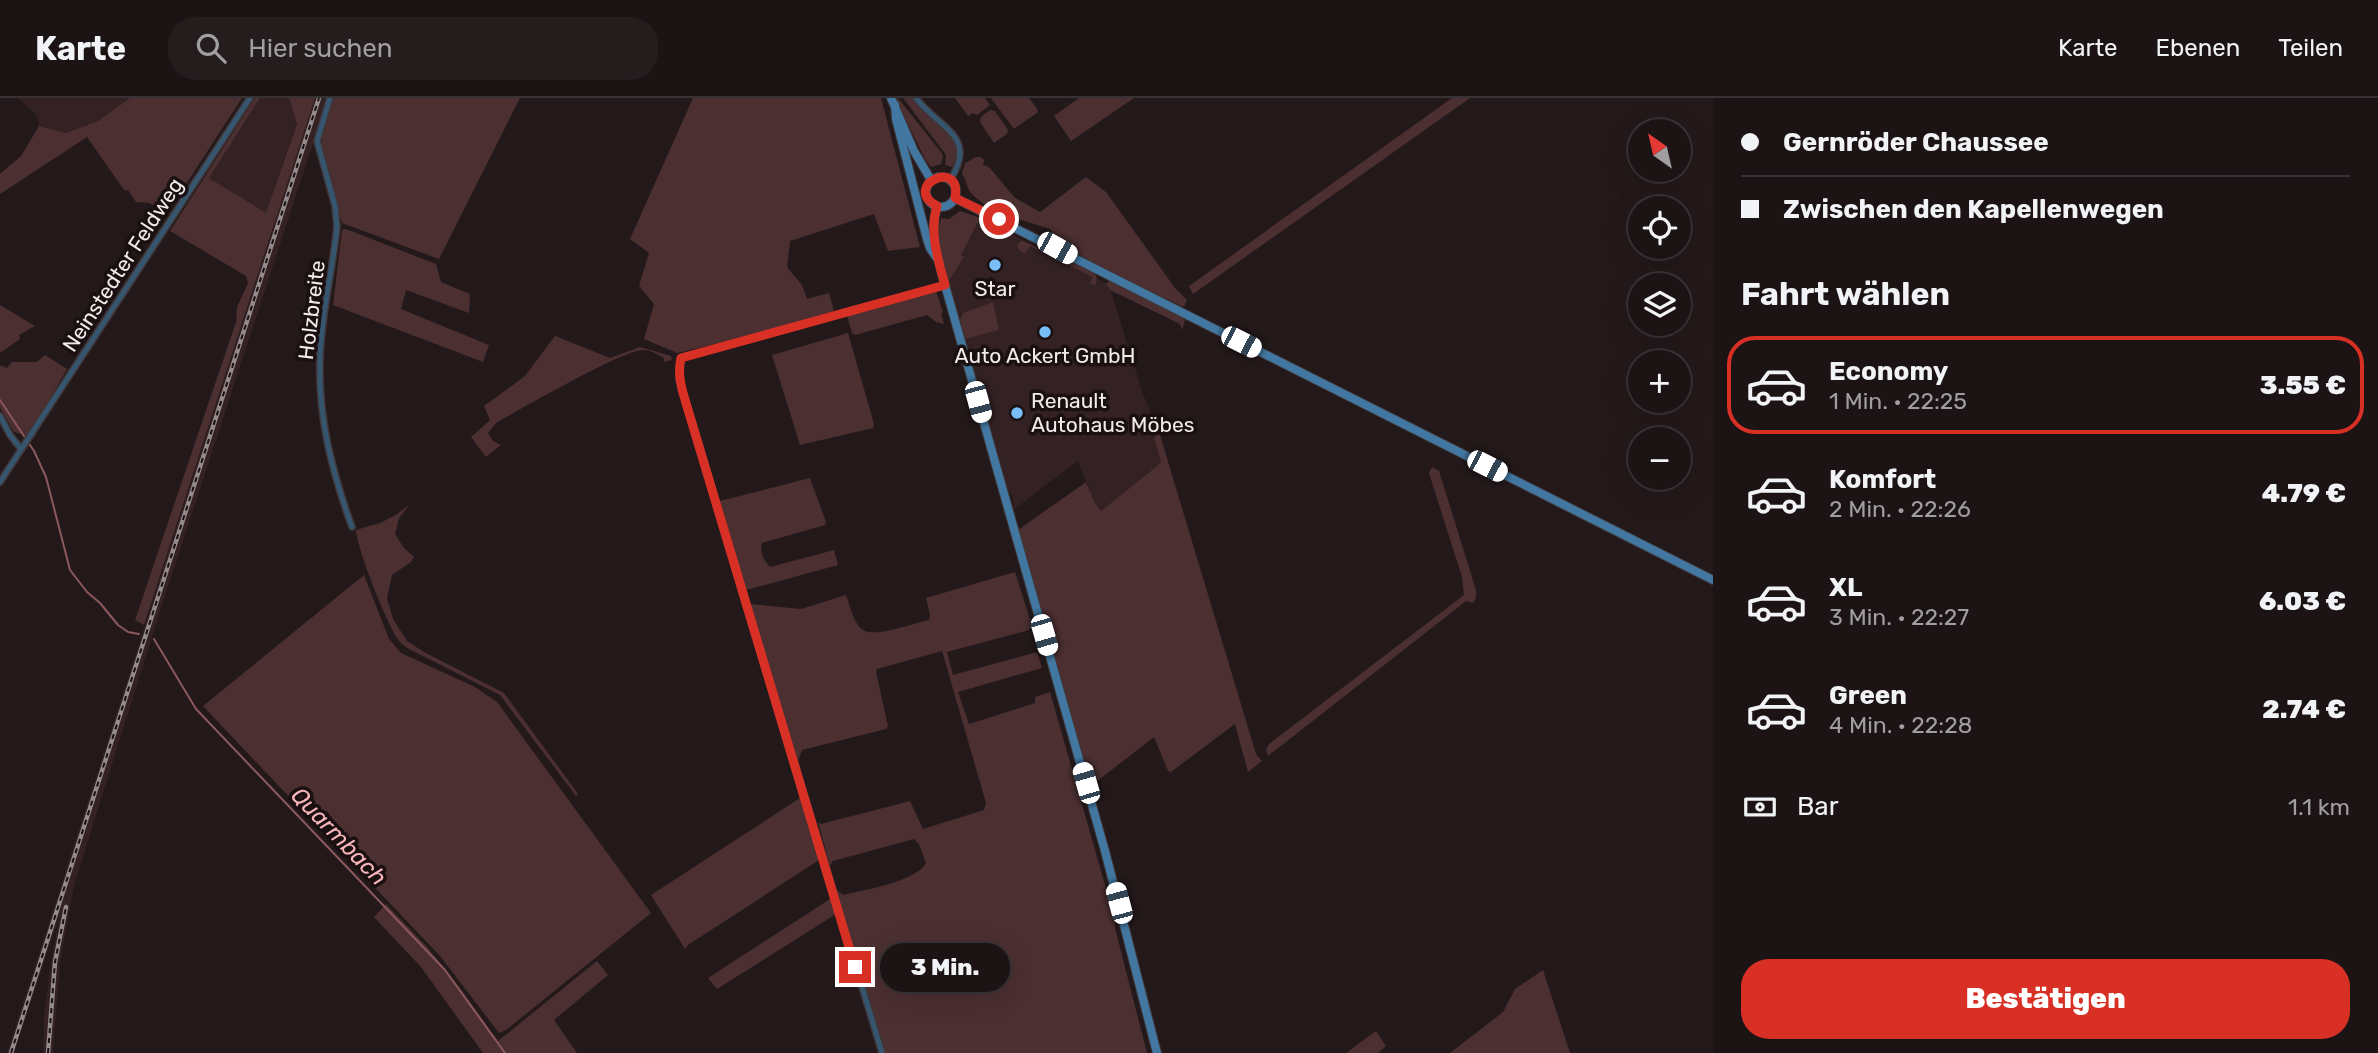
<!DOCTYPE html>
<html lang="de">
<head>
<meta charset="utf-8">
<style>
	:root { --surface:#1b1314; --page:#241c1d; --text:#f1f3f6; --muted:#a09ea0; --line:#393234; --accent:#d93025 }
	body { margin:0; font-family:Rubik,sans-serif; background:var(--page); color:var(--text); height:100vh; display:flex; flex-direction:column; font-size:26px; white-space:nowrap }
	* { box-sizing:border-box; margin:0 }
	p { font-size:23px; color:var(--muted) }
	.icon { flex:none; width:38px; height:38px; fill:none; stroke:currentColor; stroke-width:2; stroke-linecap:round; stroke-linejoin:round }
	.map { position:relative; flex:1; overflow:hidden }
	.details { display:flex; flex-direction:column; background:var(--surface); width:665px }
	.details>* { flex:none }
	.banner { display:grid; align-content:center; height:154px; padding:0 28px; background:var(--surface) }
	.needle { width:46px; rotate:326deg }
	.tools { position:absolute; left:1628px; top:21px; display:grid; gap:14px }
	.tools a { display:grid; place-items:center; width:63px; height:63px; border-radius:50%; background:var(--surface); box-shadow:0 7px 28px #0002,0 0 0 2px var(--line); font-size:35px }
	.end { position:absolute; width:32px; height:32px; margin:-16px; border:9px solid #d93025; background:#fff; box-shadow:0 0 0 4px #fff }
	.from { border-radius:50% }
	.bubble { position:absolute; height:49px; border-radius:24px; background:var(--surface); box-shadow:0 7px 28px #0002,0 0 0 2px var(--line); font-size:23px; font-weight:800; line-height:49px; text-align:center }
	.car { position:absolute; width:21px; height:42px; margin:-21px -10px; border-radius:9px; box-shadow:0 0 5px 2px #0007; background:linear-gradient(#fff 24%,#345 0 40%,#fff 0 76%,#345 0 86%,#fff 0) }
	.banner b { display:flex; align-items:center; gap:24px; height:66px; font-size:26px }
	.banner b+b { border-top:2px solid var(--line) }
	.banner i { width:18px; height:18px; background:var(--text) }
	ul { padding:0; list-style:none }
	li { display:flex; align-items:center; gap:21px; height:98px; margin:0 14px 10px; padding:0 14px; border:4px solid transparent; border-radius:28px }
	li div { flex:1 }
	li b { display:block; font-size:26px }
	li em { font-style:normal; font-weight:800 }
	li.selected { border-color:var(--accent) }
	li>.icon { width:63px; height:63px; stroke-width:1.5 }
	h2 { padding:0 28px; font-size:32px; line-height:84px }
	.pay { display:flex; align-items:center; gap:18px; height:77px; padding:0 28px; font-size:26px }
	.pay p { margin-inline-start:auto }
	.cta { display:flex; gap:14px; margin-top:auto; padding:14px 28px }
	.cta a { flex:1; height:80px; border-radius:28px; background:var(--accent); color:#fff; font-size:28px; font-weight:800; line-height:80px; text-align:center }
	header { display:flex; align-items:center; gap:42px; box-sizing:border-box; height:98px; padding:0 35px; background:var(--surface); border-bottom:2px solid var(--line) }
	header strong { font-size:33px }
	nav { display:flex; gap:38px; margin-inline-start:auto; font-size:24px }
	.search { width:490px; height:63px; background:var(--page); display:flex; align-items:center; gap:18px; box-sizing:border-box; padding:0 24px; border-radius:28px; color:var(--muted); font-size:26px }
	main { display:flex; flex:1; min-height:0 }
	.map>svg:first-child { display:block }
	.built { fill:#332123 }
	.green { fill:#4b2f31 }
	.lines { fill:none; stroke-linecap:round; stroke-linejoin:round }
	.stream { stroke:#8b585d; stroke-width:2 }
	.street-casing { stroke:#413637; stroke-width:8 }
	.secondary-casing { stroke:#413637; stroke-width:10 }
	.street { stroke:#365670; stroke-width:5 }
	.secondary { stroke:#4177a0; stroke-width:8 }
	.rail-casing { stroke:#958b8c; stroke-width:4.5 }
	.rail { stroke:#1a1011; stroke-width:2; stroke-dasharray:5; stroke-linecap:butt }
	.route { stroke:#d93025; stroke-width:9 }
	.poi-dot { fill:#78bff8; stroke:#1a1011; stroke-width:2.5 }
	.labels { text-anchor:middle; stroke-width:7; stroke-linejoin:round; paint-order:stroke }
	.street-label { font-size:21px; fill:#f2eaeb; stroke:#1a1011 }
	.poi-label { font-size:21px; fill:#f2eaeb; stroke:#1a1011 }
	.water-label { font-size:23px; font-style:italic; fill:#f8b5bb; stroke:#1a1011 }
</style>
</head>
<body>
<header>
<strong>Karte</strong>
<div class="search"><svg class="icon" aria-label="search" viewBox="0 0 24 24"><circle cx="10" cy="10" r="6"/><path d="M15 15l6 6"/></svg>Hier suchen</div>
<nav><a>Karte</a><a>Ebenen</a><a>Teilen</a></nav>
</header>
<main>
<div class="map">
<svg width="1713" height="955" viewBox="0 0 1713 955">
	<rect width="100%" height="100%" fill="#24191a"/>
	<path class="built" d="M18,0H130L98,23L66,35L39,28L37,18Z
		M260,0H289L297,25L266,116L209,80Z
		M315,0H328L163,504L74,788L60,865L53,955H43L44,919L51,864L61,813L14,955H7Z
		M980,120L1106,185L1110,190L1143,296L1160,337H1156L1154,341L1161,363L1157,368L1101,413L1094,403L1078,363L1012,413L1014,405L1011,396L1007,394L949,183L964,159L960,157Z"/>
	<path class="green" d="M130,0H242L168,114L149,105L136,104L129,93L124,92L87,39L0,96V76L21,58L39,28L66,35L98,23Z
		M255,0H260L209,80L266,115L297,26L289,0H315L144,527L135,522L236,224L237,209L248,185L246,178L170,133Z
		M334,0H520L439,161L342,125L323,57L321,39Z
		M693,0H881L920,149L888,153L874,116L790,143L787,169L802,187L807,201L829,195L834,213L745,239L677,255L644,241L654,206L639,188L649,155L630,141Z
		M895,0H898L941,54L943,58L941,66L931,69L926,63Z
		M903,0H912C917,6 922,12 928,18C945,34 967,42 952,69L945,67L946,57Z
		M955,0H985L990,7L977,17L973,15L968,18Z
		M991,0H1029L1038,12L1037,15L1014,31Z
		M1079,0H1134L1071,43L1054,18Z
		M1452,0H1470L1193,196L1189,188Z
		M990,12L995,13L1008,32L1007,36L994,45L980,24L981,19Z
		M976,59H981L984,62L983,67L989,69L1015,100L1040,114L1086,79L1106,94L1175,190L1187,202L1184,209C1157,196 1059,154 1050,131C1025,122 991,116 972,96C967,92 967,82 962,76L965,65Z
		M960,113L980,120L961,157L964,159L949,183C943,162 935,141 941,120L949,121Z
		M346,131L436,166L441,184L470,196L469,215L406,192L401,211L489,247L483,264L333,207L342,132Z
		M1023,143L1048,155L1050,154C1065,160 1089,165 1097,179L1095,188L1090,185L1093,179L1030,148L1023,158L1024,155L1020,153L1017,148L1019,144Z
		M1109,183L1114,184L1182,219L1185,222L1182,232L1180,226L1110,192L1106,186Z
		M936,193L943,214L941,216L944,226L936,224L927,217L855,237L852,235L847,217Z
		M993,204L999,232L965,241L960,222L963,215Z
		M0,207L35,228L19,237L20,241L0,255Z
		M848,235L874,326L873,330L800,347L772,257Z
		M555,238L610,260L640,249L671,258L672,262L664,264V260C658,257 651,252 644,252C624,251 519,312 496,325L488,335L493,343L501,347L486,359L471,339L490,322L484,308L525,278Z
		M45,257L67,271L28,338L14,334L0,310V267L7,270L12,264H37Z
		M1156,337H1160L1256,656L1262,663L1248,674L1235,626L1171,674L1168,673L1154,639L1096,684L1088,679L1018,432L1086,384L1094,403L1101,413L1157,368L1161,363L1154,341Z
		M1432,369L1439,373L1476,492V500L1473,505L1466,503L1268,658L1266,652L1269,646L1464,497L1462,479L1429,375Z
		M810,380L826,424L825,427L762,445C759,453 764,463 770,469L834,452L838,467L746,492L720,403Z
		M410,406L399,420L395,436L404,450L414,459L411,464L392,477L387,500L393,521L407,543L424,554L504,595L576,693L578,696L576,698L500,597L409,551C404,548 400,545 397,540C386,523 357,451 356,432L380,425L396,417Z
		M1015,474L1032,528L1029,532L947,554L953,577L1037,554L1042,570L958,594L969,626L1035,605V599L1050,594L1115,822V830L1147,955H884L836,791L843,797C864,792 915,784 926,765L919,746L914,741L833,763L830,768L818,724L821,726L910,703L923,731L984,712L986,705L942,553L877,571L876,574L888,628L886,631L802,652L798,663L750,506L801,511L846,497C850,507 853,525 863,532C875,540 914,525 929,522L930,517L926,500Z
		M364,477L389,541L401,555L475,589L497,604L651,815L506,932L499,935L440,858L362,776L369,770L360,757L351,764L323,734L335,724L327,713L313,724L203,608Z
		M800,700L803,701L822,763L819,762L688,847L685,851L651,797Z
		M830,801L836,815L833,818L717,891L708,880Z
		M386,806L428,850L460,890L498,943L597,863L608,877L554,922L577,955H483L421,869L374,819Z
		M1543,872L1570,955H1450L1503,914L1515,891Z
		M1376,933L1386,948L1378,955H1346Z"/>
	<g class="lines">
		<path class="stream" d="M0,302L34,353L46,379L70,472L87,494L100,505L118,527L128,534L139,536
			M154,541L196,611L445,872L505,955"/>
		<defs>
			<path id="street" d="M330,0L317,43L335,108L337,128C333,172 321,216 320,261C318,319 332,374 352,429
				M916,0C938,30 979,38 950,82
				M0,318L10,337L21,351
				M0,384L250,0
				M882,955L683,295L679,281L681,260L945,187"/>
			<path id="secondary" d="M891,0L914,53L931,82
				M895,7L896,21L927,141L930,150L936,159
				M926 94a15 15 0 1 1 30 0a15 15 0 1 1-30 0Z
				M955,100L1713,482
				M937,108C929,135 938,161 945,187L1105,753L1157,955"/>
		</defs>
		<use href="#street" class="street-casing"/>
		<use href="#secondary" class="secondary-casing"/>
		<use href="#street" class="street"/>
		<use href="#secondary" class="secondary"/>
		<defs>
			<path id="rail" d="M11,955L319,0
				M48,955L55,864L66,809"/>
		</defs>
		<use href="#rail" class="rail-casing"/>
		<use href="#rail" class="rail"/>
	</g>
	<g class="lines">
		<path class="route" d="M855,869L683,295C680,283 678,273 681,260L945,187C938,161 929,135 937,108C900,88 963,59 955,100L999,121"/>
	</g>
	<g class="poi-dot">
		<circle cx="995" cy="167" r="7"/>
		<circle cx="1045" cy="234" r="7"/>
		<circle cx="1017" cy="315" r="7"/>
	</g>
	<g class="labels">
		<g class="street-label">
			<text transform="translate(123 167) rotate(-57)" y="7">Neinstedter Feldweg</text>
			<text transform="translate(312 212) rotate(-83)" y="7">Holzbreite</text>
		</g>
		<g class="poi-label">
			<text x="995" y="198">Star</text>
			<text x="1045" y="265">Auto Ackert GmbH</text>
			<text x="1031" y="310" text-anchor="start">Renault<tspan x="1031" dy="24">Autohaus Möbes</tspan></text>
		</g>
		<g class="water-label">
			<text transform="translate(339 738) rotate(46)" y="8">Quarmbach</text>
		</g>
	</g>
</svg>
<div class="tools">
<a><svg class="needle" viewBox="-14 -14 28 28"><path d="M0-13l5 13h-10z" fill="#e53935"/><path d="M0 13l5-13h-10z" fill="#a09ea0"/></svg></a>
<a><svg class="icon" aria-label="locate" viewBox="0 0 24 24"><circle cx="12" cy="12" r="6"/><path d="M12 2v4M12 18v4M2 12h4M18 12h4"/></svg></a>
<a><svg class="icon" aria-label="layers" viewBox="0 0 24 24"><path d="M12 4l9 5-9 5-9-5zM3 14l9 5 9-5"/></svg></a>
<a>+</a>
<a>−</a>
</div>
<i class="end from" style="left:999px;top:121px"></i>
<i class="end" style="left:855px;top:869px"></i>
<div class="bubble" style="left:880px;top:845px;width:130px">3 Min.</div>
<i class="car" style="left:1057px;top:150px;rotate:119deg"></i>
<i class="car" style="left:1241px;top:244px;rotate:117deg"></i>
<i class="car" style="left:978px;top:304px;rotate:165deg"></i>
<i class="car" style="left:1487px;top:368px;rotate:117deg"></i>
<i class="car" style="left:1044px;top:537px;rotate:164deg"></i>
<i class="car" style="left:1086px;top:685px;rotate:344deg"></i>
<i class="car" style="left:1119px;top:805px;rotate:345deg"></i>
</div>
<section class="details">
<div class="banner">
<b><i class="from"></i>Gernröder Chaussee</b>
<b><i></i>Zwischen den Kapellenwegen</b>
</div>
<h2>Fahrt wählen</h2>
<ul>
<li class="selected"><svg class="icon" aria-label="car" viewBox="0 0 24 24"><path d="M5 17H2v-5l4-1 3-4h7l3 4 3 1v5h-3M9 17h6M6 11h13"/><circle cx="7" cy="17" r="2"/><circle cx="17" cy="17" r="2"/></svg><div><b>Economy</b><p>1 Min. · 22:25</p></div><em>3.55 €</em></li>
<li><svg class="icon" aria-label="car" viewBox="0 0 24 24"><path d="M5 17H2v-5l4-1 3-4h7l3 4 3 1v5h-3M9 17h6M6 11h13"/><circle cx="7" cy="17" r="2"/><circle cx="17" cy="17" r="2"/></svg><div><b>Komfort</b><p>2 Min. · 22:26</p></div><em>4.79 €</em></li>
<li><svg class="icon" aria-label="car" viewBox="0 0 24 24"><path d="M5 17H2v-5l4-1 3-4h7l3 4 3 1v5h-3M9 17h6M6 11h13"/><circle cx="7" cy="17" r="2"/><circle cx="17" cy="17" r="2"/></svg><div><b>XL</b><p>3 Min. · 22:27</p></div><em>6.03 €</em></li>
<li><svg class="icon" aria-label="car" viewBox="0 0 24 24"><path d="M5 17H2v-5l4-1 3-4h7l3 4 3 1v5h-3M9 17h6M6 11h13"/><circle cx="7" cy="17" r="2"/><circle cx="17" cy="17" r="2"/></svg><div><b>Green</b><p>4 Min. · 22:28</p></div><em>2.74 €</em></li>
</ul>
<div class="pay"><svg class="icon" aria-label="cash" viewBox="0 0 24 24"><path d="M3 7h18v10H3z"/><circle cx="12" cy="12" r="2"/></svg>Bar<p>1.1 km</p></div>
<div class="cta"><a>Bestätigen</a></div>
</section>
</main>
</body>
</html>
